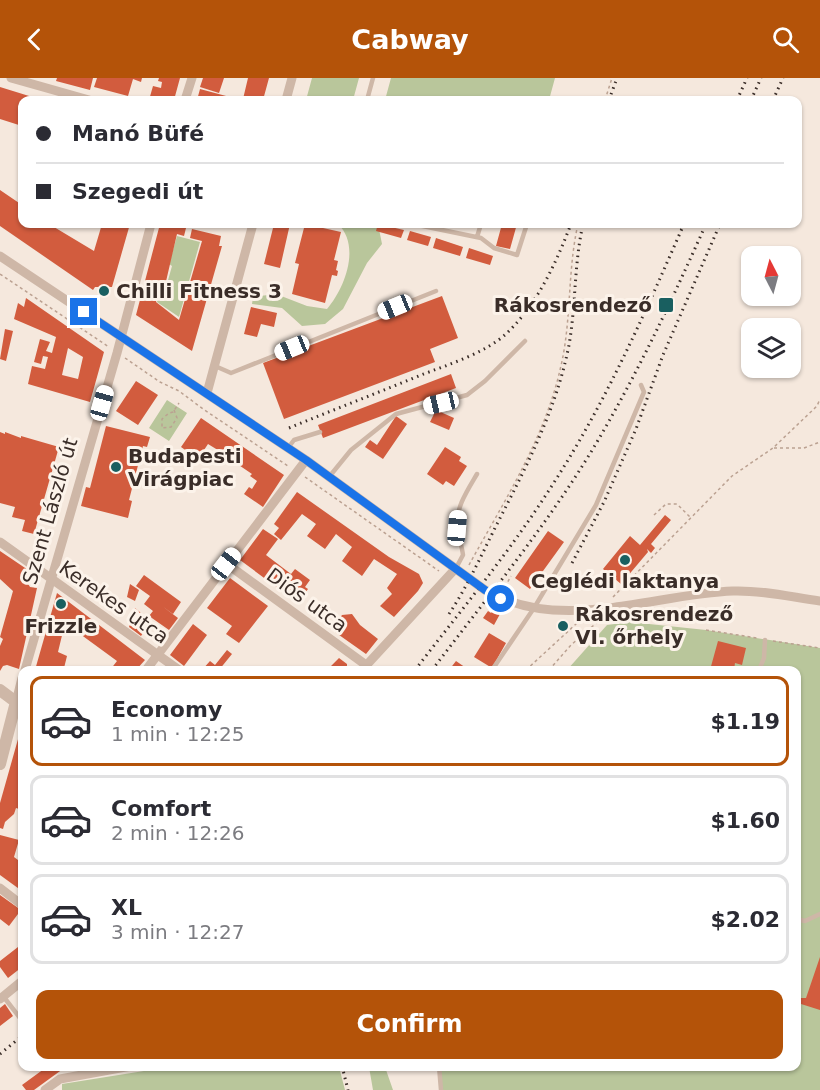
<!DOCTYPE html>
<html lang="en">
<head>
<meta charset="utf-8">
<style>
	:root { --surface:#fff; --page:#f7f7f7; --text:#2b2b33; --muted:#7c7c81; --line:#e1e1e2; --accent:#b45309 }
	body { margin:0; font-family:"DejaVu Sans",sans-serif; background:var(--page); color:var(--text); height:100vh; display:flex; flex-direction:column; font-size:22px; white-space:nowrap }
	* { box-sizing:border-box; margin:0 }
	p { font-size:20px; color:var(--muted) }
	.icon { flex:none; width:33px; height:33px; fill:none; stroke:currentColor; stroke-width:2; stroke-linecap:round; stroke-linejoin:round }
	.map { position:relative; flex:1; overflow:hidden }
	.panel { position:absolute; left:18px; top:588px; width:783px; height:405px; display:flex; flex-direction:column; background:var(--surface); border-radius:12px; box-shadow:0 2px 4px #0004 }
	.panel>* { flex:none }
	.hud { position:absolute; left:18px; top:18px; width:784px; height:132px; border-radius:12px; box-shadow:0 2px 4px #0004; display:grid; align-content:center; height:132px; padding:0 18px; background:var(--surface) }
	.needle { width:39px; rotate:354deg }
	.controls { position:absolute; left:741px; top:168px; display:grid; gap:12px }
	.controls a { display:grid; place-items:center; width:60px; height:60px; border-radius:12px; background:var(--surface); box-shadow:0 2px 4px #0004; font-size:30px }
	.end { position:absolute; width:27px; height:27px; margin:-14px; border:8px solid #1a73e8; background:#fff; box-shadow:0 0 0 3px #fff }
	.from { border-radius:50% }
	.car { position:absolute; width:18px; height:36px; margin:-18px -9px; border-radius:8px; box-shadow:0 0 4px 2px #0007; background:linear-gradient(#fff 24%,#345 0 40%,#fff 0 76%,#345 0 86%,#fff 0) }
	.hud b { display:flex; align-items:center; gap:21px; height:57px; font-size:22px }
	.hud b+b { border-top:2px solid var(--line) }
	.hud i { width:15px; height:15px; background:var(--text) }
	ul { padding:10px 0 0; list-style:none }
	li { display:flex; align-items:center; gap:18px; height:90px; margin:0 12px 9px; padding:0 6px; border:3px solid var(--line); border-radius:12px }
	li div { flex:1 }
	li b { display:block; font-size:22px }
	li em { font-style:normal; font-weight:800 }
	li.active { border-color:var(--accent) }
	li>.icon { width:54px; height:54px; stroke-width:1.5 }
	.button { display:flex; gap:12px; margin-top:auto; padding:12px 18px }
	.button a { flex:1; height:69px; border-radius:12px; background:var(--accent); color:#fff; font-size:24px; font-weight:800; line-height:69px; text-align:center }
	header { display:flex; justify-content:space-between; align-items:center; height:78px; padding:0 18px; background:var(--accent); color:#fff; font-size:27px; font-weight:800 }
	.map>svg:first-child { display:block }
	.green { fill:#b9c69b }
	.building { fill:#d25c3e; fill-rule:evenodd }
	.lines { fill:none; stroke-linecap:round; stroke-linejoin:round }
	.path { stroke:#bba191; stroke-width:1.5; stroke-dasharray:3 3; stroke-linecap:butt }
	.service { stroke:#ceb7a7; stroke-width:4.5 }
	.minor { stroke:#ceb7a7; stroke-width:9 }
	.tertiary { stroke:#ceb7a7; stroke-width:12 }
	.rail { stroke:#3a2d28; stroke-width:3; stroke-dasharray:1.5 4.5; stroke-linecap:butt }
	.route { stroke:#1a73e8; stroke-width:8 }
	.poi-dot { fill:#195f60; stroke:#fcf3ea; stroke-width:2 }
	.labels { text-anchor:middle; stroke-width:6; stroke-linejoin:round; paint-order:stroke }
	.poi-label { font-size:20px; font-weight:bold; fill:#3a2d28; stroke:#fcf3ea; text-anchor:start }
	.street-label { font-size:20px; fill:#3a2d28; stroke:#fcf3ea }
</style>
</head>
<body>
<header><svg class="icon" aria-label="back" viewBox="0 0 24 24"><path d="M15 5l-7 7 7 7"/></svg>Cabway<svg class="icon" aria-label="search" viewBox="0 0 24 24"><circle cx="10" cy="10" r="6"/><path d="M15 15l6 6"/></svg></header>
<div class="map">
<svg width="820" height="1012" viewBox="0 0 820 1012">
	<rect width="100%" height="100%" fill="#f5e8dd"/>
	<path class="green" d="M312,0H359L353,22H306Z
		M391,0H555L549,22H385Z
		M338,146H378L382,166L367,185L343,231L325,246L302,248L282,230L252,226L253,219L276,216L307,228L327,231C345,210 361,168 338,146Z
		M177,158L200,164L179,239L157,224L160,212L165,213L172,188L169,186Z
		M167,322L187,335L169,363L149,350Z
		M630,544L706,552L820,570V1012H441V989L796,988V592H567L607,547Z
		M339,989L345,1012H62V1006L169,989Z
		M369,989H385L393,1012H373Z"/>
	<path class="building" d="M57,0H93L90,12L56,3Z
		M97,0H142L141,4L133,1L128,18L94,9Z
		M159,0H180L174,22H149L153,8L161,10L162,4L158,3Z
		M203,0H224L219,15L200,9Z
		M248,0H269L263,22L243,21Z
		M0,9L42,22H22V48L0,41Z
		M200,11L241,22H197Z
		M0,112L22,127V146H49L94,173L102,146H130L112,209H95L93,212L0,148Z
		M160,146H187L184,158L177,156L164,212L159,211L156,224L179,242L202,163L190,160L192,151L221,158L219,168H222L192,273L136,237Z
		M274,146H290L280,190L264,186Z
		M305,146L341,154L334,182L338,183L336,192L338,193L337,198L332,197L325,225L292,216L299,186L295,185Z
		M378,146L404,152L401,160L376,153Z
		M502,146H517L510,171L496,168Z
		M410,153L431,159L428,168L407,162Z
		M436,160L463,169L460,178L433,170Z
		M469,170L493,178L490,187L466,180Z
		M442,218L458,260L430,271L435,284L284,341L263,285Z
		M26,220L104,274L90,324L28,306L32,288L45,291L48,279L43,278L41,286L34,284L40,261L50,264L46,273L52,275L56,259L14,241L18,225L24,229ZM68,270L83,279L78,301L62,297Z
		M251,229L277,235L274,249L261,246L257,259L244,256Z
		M5,251L13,253L6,283L0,281Z
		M451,296L456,310L323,360L318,347Z
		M136,303L158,317L138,347L116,333Z
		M436,332L454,340L449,352L430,344Z
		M396,338L407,346L383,381L365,369L370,362L377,367Z
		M201,340L284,397L263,429L244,416L249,409L252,411L257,403L250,398L252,396L227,379L223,384L217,380L221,374L208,366L198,381L181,369Z
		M106,348L150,359L147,369L143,368L129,422L132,423L128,440L81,428L86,409L90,410Z
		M0,354L5,356V354L21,360V358L59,369L34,456L22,453L25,442L12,439L15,429L0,425Z
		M445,369L461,379L459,383L467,388L454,408L446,403L443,407L427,396Z
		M297,414L389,479L419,496L423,505L418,513L394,539L380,528L392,516L387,510L397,496L374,481L362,498L342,483L352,469L336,456L325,471L307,458L316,446L302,436L281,462L274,456L279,450L274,446Z
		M665,437L671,442L651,466L655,470L651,475L647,471L648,474L621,506L603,491L630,458L640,467Z
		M263,451L278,461L266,477L291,496L295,491L310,502L305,509L308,511L298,525L240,482Z
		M548,453L564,464L530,511L515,500Z
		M0,473L34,496L27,504L30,509L37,510L19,591L7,587L3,588L0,593V568L3,561L0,559L13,513L0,501Z
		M144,497L181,524L173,536L162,528L178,540L169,552L149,538L153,533L144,526L150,518L136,508Z
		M230,500L268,528L239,565L226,556L232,548L207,530Z
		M130,506L139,512L135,523L127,519Z
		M57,515L145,582L136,592H110L117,583L65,545L58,574L67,578L64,590L58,588L56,592H35Z
		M135,530L141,535L138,546L145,552L141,558L129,549Z
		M493,532L500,536L494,547L483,540L488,533L491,535Z
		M352,536L360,547L378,561L366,576L332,552L342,537Z
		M193,546L207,557L184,588L170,577Z
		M489,555L506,565L492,590L474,579Z
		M718,563L746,570L742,587L735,585L734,592H710Z
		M227,572L232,576L219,592H202L210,583L215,587Z
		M339,580L347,586V592H327Z
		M456,583L469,592H449Z
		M22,647V732L16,730L14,736L5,744L3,751L0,750V725Z
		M0,757L19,762L14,779L22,785V813L0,797Z
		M0,817L21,832L9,848L0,841Z
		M18,869L22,875V889L8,900L0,889V883Z
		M820,879V932L801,926L799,924L801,920H806Z
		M5,926L13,938L0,948V930Z
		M48,988H67L34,1012H26L22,1007Z"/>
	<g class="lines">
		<path class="path" d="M605,22L612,0
			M0,196L109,269
			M661,225L671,230
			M125,280L160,304L179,313L203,331L288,388
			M174,332L177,340L171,349L162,350V341L169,335L173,334C175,331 177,328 179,325
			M774,370H804L820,364
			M305,399L439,493
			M654,437L666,426H677L691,440
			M469,487C503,425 544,362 560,292C572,244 567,194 578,146
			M505,509L511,498
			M613,519L732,398L773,370L817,328L820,321
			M706,552L757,560
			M773,563L820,570
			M526,592L576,546L578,542
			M549,592L571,567L601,541"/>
		<path class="service" d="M367,22L373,0
			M413,146L481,160L494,170L517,177L527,146
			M477,159L481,146
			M215,288L231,295L436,213
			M288,370L294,362L320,354
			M329,399L351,372L396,336L467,317L485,303L525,263
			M456,490L463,477C462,468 458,458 457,449C456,429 467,413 477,396
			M492,592L534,530L596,427L644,314L641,307
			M759,592L764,580L765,562
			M796,841L805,843L820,836
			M3,918L20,940L22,938
			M439,988L441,1012"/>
		<path class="minor" d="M11,0L89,22
			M185,22L192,0
			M286,22L292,0
			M0,178L306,382L485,512C560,556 653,516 733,513C762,512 791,519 820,523
			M207,315L253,146
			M0,464L179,592
			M227,486L366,587
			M25,592L117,275L151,146
			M146,592L306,382
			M362,592L456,490
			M22,600L16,624L22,628
			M0,810L22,827
			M0,921L22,903
			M45,1012L60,1001L131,988"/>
		<path class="tertiary" d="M0,612L16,624L0,686"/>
		<path class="rail" d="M609,22L617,0
			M737,22L747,0
			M751,22L761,0
			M773,22L783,0
			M289,350C333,332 377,315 421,297C447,287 486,275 507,255C538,225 556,185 571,146
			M572,485L604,424L636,351L663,277L720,146
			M449,536C467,509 481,478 496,448C526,389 556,333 569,267C576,227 574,186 583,146
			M415,592C462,531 512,471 553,406C606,324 645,235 684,146
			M432,592C486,521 544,451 591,374C635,301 671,224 706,146
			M0,976L22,958
			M342,988L348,1012"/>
	</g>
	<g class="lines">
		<path class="route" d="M84,234L306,382L485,512L501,521"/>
	</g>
	<g class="poi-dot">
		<circle cx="104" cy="213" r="6"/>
		<rect x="658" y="219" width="16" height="16" rx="3"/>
		<circle cx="116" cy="389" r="6"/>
		<circle cx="625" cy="482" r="6"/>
		<circle cx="61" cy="526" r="6"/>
		<circle cx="563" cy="548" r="6"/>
	</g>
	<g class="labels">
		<g class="poi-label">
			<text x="116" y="220">Chilli Fitness 3</text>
			<text x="652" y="234" text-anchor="end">Rákosrendező</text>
			<text x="128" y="385">Budapesti<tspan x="128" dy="23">Virágpiac</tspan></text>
			<text x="625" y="510" text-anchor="middle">Ceglédi laktanya</text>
			<text x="575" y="543">Rákosrendező<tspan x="575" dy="23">VI. őrhely</tspan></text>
			<text x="61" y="555" text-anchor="middle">Frizzle</text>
		</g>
		<g class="street-label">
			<text transform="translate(50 433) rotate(-74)" y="7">Szent László út</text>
			<text transform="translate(307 522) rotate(36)" y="7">Diós utca</text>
			<text transform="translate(114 524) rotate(35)" y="7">Kerekes utca</text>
		</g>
	</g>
</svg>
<div class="controls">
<a><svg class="needle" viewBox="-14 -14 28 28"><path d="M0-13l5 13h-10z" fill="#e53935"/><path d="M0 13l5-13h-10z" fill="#7c7c81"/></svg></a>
<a><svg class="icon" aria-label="layers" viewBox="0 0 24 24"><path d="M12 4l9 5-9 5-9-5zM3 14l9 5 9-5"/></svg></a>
</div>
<i class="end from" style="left:501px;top:521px"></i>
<i class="end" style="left:84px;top:234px"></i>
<i class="car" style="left:395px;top:229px;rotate:248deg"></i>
<i class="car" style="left:292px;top:270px;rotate:248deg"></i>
<i class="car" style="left:102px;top:325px;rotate:16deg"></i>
<i class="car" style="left:441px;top:325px;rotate:257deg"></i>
<i class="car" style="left:457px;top:450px;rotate:5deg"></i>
<i class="car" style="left:226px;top:486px;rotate:38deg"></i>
<div class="hud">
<b><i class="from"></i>Manó Büfé</b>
<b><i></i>Szegedi út</b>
</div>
<section class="panel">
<ul>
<li class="active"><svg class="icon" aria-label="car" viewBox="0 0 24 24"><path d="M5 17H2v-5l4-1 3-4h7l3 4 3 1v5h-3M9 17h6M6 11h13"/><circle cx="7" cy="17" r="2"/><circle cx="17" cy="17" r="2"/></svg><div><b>Economy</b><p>1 min · 12:25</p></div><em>$1.19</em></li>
<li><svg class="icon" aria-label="car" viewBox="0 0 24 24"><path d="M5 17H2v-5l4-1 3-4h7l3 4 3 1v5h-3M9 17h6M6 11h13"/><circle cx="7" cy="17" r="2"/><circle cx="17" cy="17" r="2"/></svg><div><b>Comfort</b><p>2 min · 12:26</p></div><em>$1.60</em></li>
<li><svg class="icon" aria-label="car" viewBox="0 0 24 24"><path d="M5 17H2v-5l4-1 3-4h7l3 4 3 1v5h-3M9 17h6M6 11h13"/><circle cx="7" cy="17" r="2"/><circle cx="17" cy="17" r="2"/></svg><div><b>XL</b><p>3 min · 12:27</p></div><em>$2.02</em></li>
</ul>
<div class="button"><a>Confirm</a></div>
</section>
</div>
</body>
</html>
